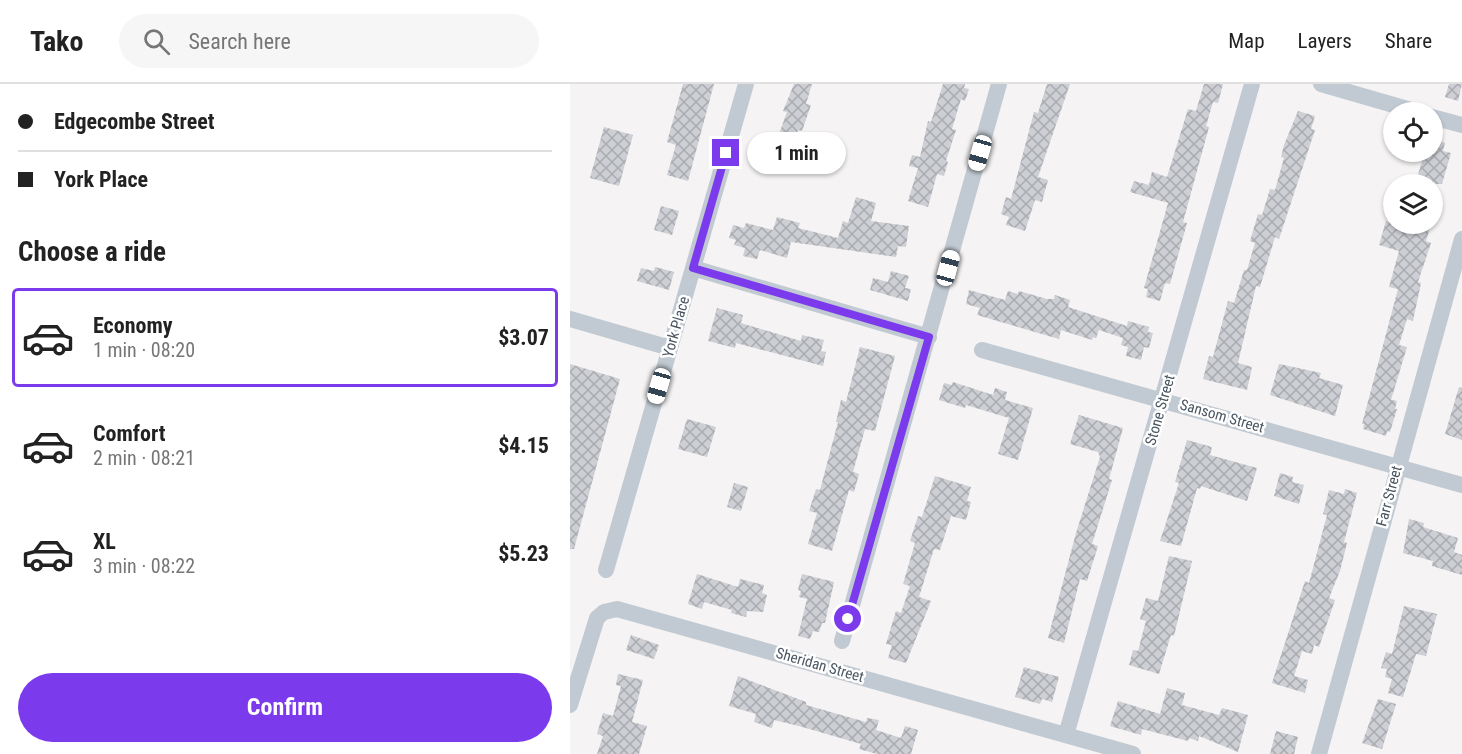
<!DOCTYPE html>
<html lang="en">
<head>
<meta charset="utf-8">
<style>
	:root { --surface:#fff; --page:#f6f6f6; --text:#222; --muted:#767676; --line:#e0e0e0; --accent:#7c3aed }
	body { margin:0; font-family:"Roboto Condensed",sans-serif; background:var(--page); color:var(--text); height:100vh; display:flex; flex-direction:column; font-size:22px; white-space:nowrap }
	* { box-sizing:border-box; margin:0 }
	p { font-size:20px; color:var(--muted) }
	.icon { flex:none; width:33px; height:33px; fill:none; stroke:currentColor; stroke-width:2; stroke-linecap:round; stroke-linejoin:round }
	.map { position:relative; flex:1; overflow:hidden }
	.panel { display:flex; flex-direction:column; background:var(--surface); width:570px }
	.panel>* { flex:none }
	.banner { display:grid; align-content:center; height:132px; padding:0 18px; background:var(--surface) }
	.controls { position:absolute; left:813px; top:18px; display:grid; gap:12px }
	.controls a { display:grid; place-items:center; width:60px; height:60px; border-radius:50%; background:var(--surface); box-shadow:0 2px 4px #0004; font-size:30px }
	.end { position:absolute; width:27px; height:27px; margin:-14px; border:8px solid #7c3aed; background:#fff; box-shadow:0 0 0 3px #fff }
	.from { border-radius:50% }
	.bubble { position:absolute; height:42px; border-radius:21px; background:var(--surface); box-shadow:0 2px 4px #0004; font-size:20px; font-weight:700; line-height:42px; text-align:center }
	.car { position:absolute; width:18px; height:36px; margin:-18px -9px; border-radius:8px; box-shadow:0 0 4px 2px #0007; background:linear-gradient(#fff 24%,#345 0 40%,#fff 0 76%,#345 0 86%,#fff 0) }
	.banner b { display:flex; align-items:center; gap:21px; height:57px; font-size:22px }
	.banner b+b { border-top:2px solid var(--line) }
	.banner i { width:15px; height:15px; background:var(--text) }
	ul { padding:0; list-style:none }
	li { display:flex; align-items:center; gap:18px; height:99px; margin:0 12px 9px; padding:0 6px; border:3px solid transparent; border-radius:6px }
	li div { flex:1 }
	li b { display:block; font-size:22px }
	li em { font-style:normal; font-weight:700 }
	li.selected { border-color:var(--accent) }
	li>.icon { width:54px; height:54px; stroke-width:1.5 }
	h2 { padding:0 18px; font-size:27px; line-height:72px }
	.button { display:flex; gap:12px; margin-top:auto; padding:12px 18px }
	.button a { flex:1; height:69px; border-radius:36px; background:var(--accent); color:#fff; font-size:24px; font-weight:700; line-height:69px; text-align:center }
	header { display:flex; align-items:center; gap:36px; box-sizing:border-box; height:84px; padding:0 30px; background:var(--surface); border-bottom:2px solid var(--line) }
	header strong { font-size:28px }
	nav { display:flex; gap:33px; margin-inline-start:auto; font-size:21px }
	.search { width:420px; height:54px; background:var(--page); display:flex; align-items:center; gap:15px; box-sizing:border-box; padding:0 21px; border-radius:33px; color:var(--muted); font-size:22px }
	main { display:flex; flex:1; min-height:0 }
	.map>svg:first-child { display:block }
	.building { fill:url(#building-cross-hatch) }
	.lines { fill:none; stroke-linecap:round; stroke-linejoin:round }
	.street { stroke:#c1cad2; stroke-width:16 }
	.route { stroke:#7c3aed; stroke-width:8 }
	.labels { text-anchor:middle; stroke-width:5; stroke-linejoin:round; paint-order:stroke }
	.street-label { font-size:15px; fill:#4a5661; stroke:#fff }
</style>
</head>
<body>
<header>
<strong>Tako</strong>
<div class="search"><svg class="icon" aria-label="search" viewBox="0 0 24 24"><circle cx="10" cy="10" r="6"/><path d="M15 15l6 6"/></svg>Search here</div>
<nav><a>Map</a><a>Layers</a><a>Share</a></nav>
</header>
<main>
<section class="panel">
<div class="banner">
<b><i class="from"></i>Edgecombe Street</b>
<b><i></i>York Place</b>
</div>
<h2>Choose a ride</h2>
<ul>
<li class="selected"><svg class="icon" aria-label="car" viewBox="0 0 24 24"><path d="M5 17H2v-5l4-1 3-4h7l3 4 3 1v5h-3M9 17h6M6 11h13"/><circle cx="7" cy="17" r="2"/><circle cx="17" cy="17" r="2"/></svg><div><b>Economy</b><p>1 min · 08:20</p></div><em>$3.07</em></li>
<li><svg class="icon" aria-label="car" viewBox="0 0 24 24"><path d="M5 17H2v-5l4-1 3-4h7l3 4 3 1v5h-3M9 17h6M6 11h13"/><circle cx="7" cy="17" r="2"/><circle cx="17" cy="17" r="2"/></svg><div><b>Comfort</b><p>2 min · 08:21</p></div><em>$4.15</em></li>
<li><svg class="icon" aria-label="car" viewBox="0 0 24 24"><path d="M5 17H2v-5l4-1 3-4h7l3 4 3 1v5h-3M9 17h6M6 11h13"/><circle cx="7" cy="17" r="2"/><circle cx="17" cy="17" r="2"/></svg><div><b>XL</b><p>3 min · 08:22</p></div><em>$5.23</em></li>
</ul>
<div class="button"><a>Confirm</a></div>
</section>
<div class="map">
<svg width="892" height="670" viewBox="0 0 892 670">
	<defs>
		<pattern id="building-cross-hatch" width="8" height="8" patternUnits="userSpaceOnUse" patternTransform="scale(1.5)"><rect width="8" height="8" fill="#cdcfd5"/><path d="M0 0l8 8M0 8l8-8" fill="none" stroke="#a8abb0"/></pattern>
	</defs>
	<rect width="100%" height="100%" fill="#f5f3f3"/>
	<path class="building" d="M113,0H144L118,97L97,91L106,61L97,58Z
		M224,0H242L236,20L241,21L232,47L228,46L219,80L200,75L217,28L213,27Z
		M373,0H395L394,4L399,5L395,17L391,15L382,45L386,46L376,77L378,78L374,92L367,90L358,123L338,117L348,84L339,82L342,71L350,73L358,37L361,38Z
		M477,0H500L468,93L478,96L472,118L465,116L455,147L436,141L439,133L431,130L436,113L441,115L464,28L468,29Z
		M634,0H653L648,19L643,18L636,42L639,43L613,138L617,139L600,200L595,199L590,217L576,213L578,205L574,204L598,119L560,108L564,97L579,101L582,88L597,93L618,25L626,27Z
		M879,0H892L888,17L875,13Z
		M728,27L745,32L741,45L745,46L709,155L705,153L690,203L686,202L668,279L682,283L677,306L633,295L639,272L643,273L658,217L664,219L674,186H677L685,159L680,157L688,130L692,131L700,105L705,106L714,74L711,73L714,61Z
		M34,43L63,51L49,102L20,94Z
		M864,56L875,59L873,67L881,69L872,100H845L855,68H862Z
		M286,113L306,119L301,137L339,142L336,163L328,162L326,173L221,158L217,174L190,166L187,175L173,172L175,164L164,161L166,156L159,154L163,141L174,144L176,139L203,146L207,133L230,139L228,144L268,154L273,137L278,139Z
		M91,122L109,127L102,151L84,146Z
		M816,137L843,145L845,140H861L856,157L861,159L848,198L851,199L843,237L837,235L829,261L837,263L821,316L827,317L825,325H827L820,348L817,347L816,352L793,345L794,340H792L828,205L819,203L829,167L809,161Z
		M85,183L104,188L99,206L67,197L71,184L84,187Z
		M321,187L339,192L335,204L341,205L338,217L300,206L303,194L318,198Z
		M399,206L435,216L438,207L448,210L449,207L477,215H484L485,211L500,216L498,223L557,242L558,237L579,243L578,248L583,249L579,264L574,263L571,276L556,272L558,263L551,261L553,254L529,246L526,254L523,253L522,256L491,246L489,255L407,231L410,224L396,220Z
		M147,224L173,231L171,239L231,257L232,251L254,256L251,267L256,268L253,282L166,259L165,264L138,257Z
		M290,263L325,272L305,347L295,345L283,388L289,390L284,408L279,406L262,467L238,460L247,429L239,427L246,405L250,406L268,338H266L271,316L276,318Z
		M0,280L50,295L4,465H0Z
		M709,280L751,289L749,294L773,301L765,332L700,311Z
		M383,298L423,311L425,304L437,308L435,316L463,324L448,376L428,370L439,334L396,321L395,324L369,316L374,299L382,301Z
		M889,303L892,304V356L875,350Z
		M509,331L553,344L539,395L542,396L522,460L528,462L517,497L510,495L494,559L478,554L506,449L530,373L528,368L500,360Z
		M117,335L146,343L137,373L108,365Z
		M617,356L642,363L640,371L687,384L677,417L631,402L630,405L627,404L611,462L590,457L609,399L605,398Z
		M710,389L723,393L722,398L734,401L729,420L704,412Z
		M365,392L401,403L397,417L401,418L396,436L381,432L370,466L364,465L349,513L361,517L336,579L318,574L322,561L316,560L326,527L331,529L340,502L333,500L345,459L340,457L348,432L352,433Z
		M164,399L178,403L171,427L157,423Z
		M775,405L787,409L774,458L777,459L770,487L759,514L765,516L749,563L744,561L742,570L732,567L724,592L738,596L735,609L702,599L735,497L739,499L757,431L753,430L759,406L774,410Z
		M839,435L854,439L853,443L888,454L884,468L892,471V491L862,482L863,477L833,469Z
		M599,472L622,477L604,552L601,551L589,590L559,581L563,566L568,567L574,544L576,537L570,535L576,514L588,517Z
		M127,490L168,503L170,495L194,501L192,509L197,511L193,528L177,527L176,533L161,529L162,526L134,518L132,525L118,520Z
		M232,490L264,498L255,539H252L249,548L243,547L240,555L228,552L237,515L229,513L231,507L228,506Z
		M834,522L867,530L856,572L846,570L833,613L818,609L822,595L815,593L817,585L811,584L816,568L822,570Z
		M61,551L89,561L84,575L56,566Z
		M454,583L489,593L482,618L472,615L470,620L445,613Z
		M48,590L73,596L62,638L77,642L69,670H27L33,652L27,650L33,629L43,632L51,602L46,601Z
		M168,592L236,618V621L296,638L297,634L309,636L306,646L331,654L335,642L348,646L341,670H307L289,665L291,660L229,642L204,636L202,644L184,638L186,630L159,622Z
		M597,604L615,609L612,621L649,631L652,624L678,631L668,668L629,652L628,657L619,654L618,657L572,645L571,651L540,642L548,617L590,630Z
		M808,615L826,620L812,665L792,659Z
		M706,647L728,653L724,670H700Z"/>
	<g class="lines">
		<path class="street" d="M751,0L848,28
			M862,33L892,41
			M123,184L359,253
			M0,235L100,264
			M412,266L892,401
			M36,486L176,0
			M272,557L429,0
			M0,621L27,534L34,528L47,525L563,670
			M496,651L682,0
			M749,670L892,155"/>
	</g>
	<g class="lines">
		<path class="route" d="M156,69L123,184L359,253L278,535"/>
	</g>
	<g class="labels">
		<g class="street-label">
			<text transform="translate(106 243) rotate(-74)" y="5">York Place</text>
			<text transform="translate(590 326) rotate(-74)" y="5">Stone Street</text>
			<text transform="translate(652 332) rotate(16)" y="5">Sansom Street</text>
			<text transform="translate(819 412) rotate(-75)" y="5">Farr Street</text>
			<text transform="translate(250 581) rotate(16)" y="5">Sheridan Street</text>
		</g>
	</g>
</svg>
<div class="controls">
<a><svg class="icon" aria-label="locate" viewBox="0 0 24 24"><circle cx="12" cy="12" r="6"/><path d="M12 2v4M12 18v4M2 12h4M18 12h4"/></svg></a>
<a><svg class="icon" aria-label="layers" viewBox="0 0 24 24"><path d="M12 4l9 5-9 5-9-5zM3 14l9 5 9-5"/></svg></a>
</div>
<i class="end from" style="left:278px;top:535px"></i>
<i class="end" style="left:156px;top:69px"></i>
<div class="bubble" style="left:177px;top:48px;width:99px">1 min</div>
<i class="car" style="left:410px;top:69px;rotate:196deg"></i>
<i class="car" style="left:378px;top:184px;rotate:15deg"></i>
<i class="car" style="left:89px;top:302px;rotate:196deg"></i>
</div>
</main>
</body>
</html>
